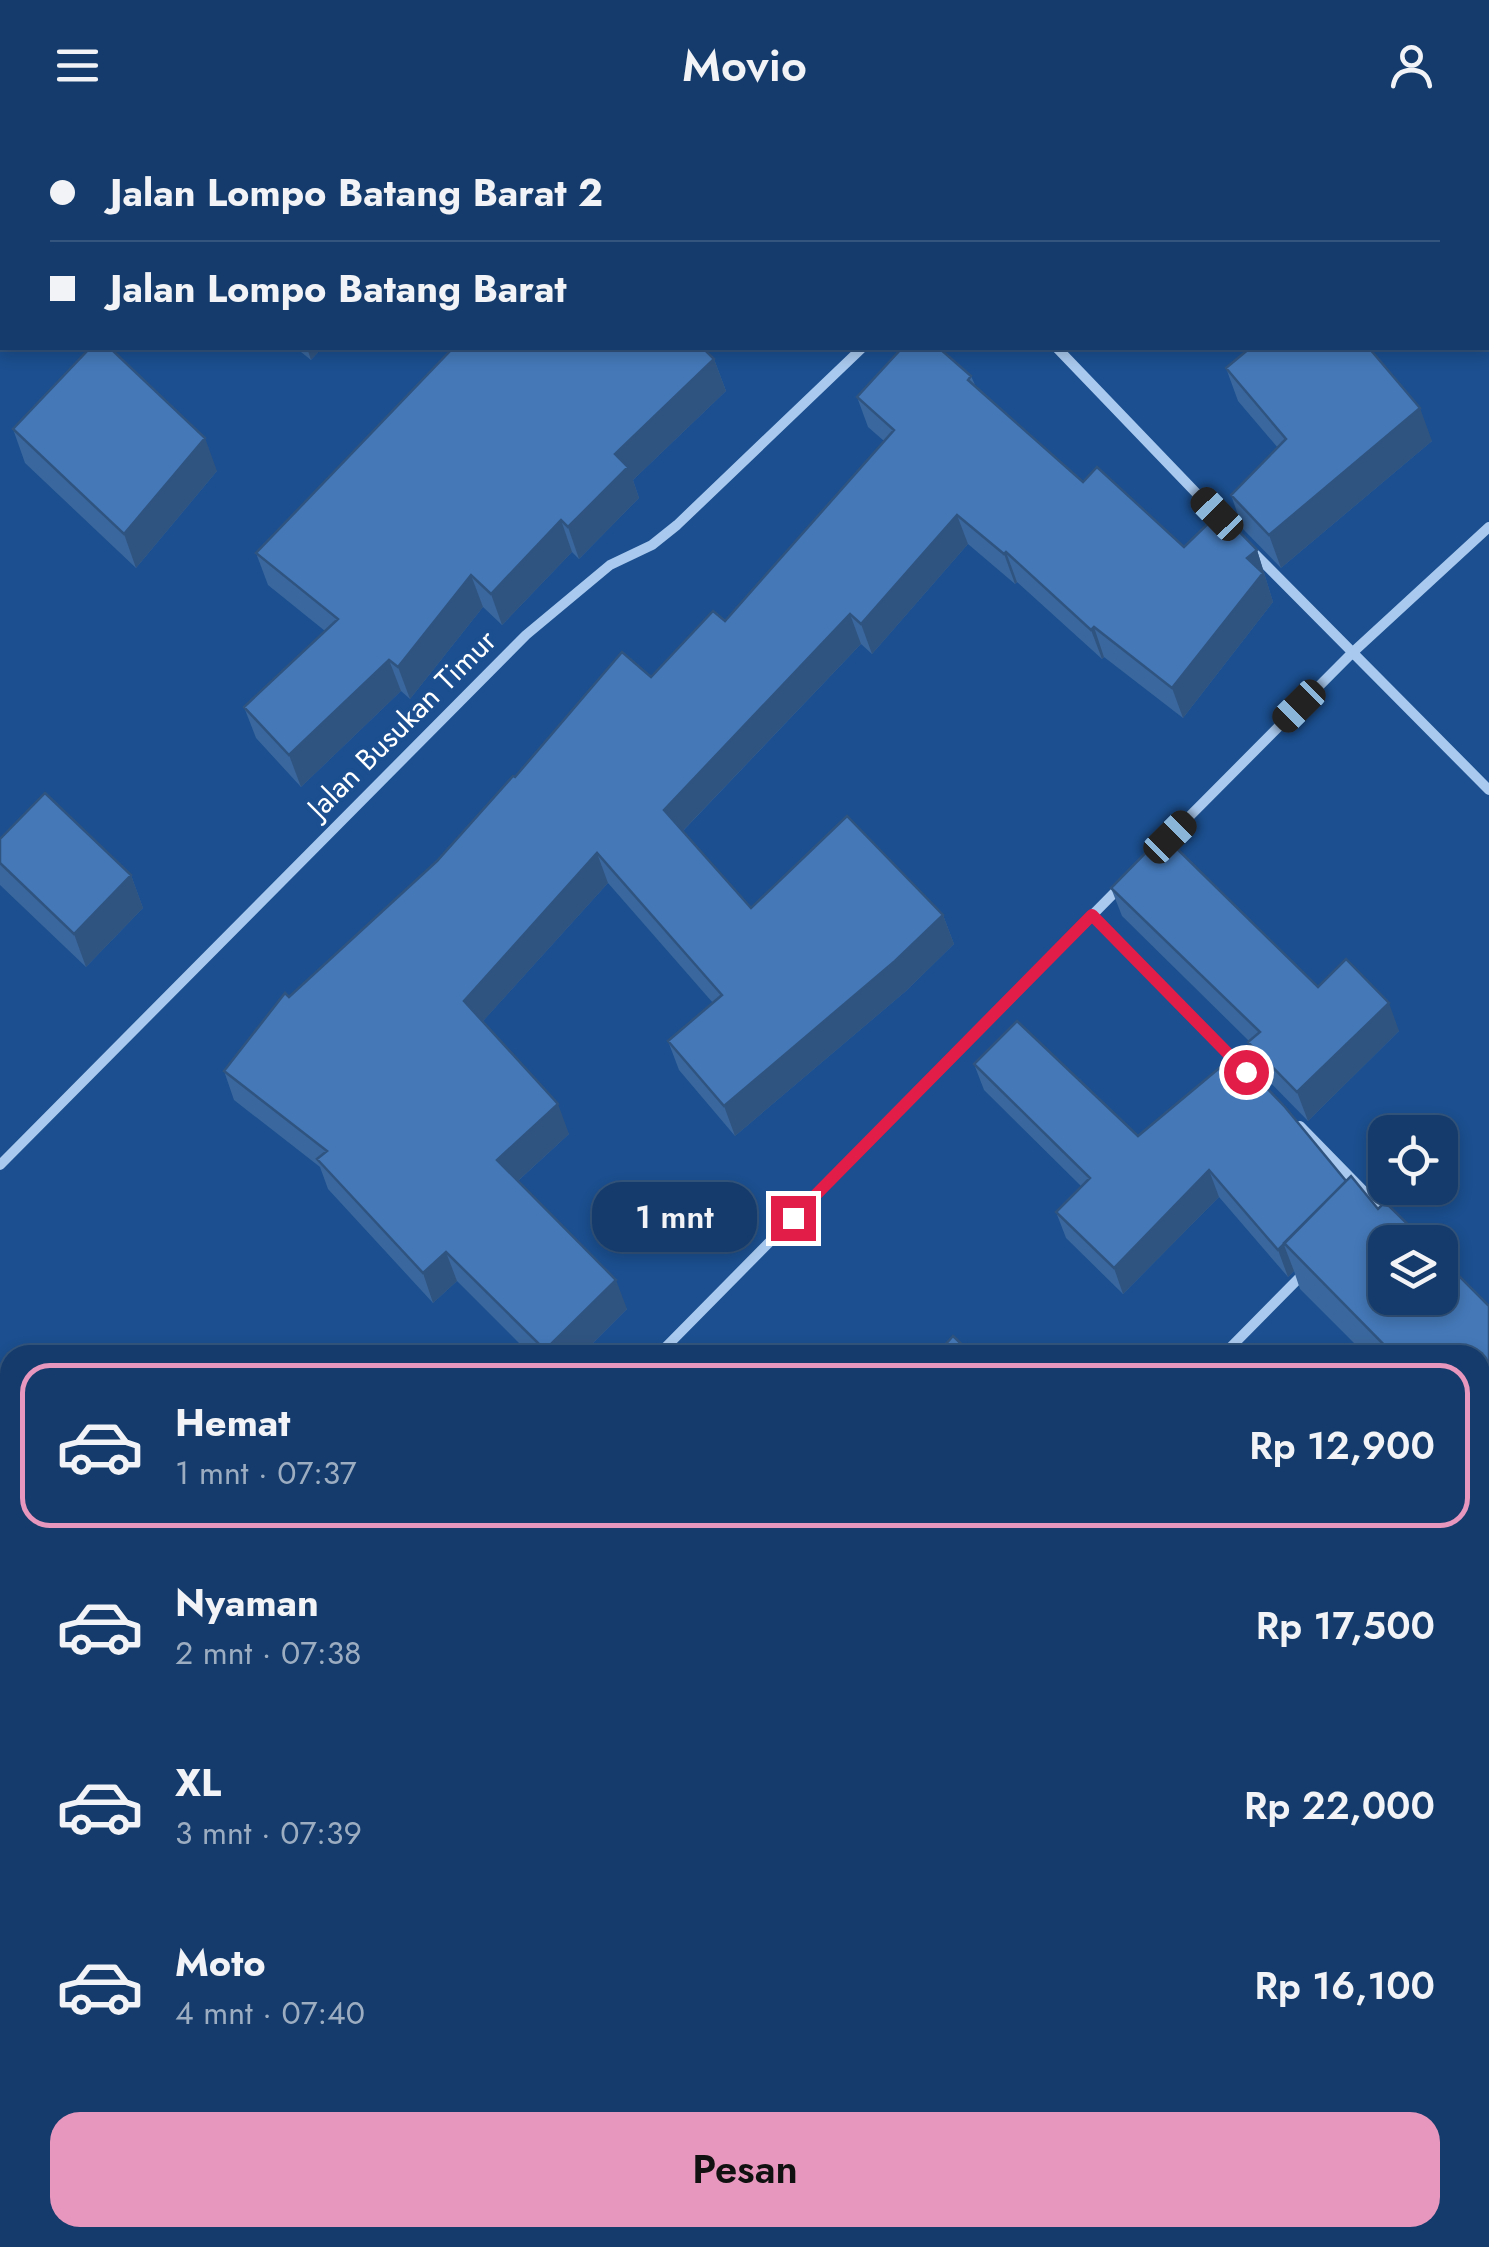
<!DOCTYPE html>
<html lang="id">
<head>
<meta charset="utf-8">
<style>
	:root { --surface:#143b6b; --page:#1d4271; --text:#f1f3f6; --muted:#9dadc1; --line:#33557e; --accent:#e797bd }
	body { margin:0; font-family:Jost,sans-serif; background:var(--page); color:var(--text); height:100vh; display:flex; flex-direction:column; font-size:38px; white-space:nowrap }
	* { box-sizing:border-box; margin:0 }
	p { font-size:32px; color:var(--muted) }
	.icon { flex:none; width:55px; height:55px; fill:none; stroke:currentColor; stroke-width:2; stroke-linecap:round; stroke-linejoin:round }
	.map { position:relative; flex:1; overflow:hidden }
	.details { position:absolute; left:0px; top:1215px; width:1490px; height:902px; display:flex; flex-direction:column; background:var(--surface); border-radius:30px 30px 0 0; box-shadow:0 5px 15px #0003,0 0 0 2px var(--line) }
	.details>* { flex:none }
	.top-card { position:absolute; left:0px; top:0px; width:1490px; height:220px; box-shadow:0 5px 15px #0003,0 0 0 2px var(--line); display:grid; align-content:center; height:220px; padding:0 50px; background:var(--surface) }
	.controls { position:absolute; left:1368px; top:985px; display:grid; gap:20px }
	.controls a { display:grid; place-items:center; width:90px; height:90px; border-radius:20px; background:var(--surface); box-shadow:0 5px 15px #0003,0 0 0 2px var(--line); font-size:50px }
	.end { position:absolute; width:45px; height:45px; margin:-22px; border:12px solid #e11d48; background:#fff; box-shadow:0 0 0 5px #fff }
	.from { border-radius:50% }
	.bubble { position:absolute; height:70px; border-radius:30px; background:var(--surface); box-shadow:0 5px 15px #0003,0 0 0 2px var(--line); font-size:32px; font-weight:600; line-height:70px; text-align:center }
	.car { position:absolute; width:30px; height:60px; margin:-30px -15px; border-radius:12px; box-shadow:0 0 8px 2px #0007; background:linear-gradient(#222 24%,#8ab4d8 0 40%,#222 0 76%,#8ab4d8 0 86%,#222 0) }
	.top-card b { display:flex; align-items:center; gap:35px; height:95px; font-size:38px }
	.top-card b+b { border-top:2px solid var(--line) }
	.top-card i { width:25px; height:25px; background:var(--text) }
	ul { padding:18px 0 0; list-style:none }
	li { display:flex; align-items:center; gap:30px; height:165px; margin:0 20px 15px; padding:0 30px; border:5px solid transparent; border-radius:30px }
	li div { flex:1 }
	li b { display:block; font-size:38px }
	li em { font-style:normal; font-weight:600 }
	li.selected { border-color:var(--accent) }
	li>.icon { width:90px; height:90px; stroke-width:1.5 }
	.cta { display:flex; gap:20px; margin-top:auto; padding:20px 50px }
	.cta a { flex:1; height:115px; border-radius:30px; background:var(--accent); color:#111; font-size:40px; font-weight:600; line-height:115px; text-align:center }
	header { display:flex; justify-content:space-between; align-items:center; height:130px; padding:0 50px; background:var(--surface); font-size:45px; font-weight:600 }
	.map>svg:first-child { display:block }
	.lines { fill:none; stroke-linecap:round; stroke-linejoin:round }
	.street { stroke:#a9c9ee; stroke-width:10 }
	.secondary { stroke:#d6e6fa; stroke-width:20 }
	.wall { fill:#3a679d }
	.shaded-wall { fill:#305480 }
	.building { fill:#4478b7; stroke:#305480; stroke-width:2.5 }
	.route { stroke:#e11d48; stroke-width:12 }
	.labels { text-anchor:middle; stroke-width:8; stroke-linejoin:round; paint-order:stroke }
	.street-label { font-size:30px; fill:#fff; stroke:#1b4f8f }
</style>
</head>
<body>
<header><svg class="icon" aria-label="menu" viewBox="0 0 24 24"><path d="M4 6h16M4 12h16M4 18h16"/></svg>Movio<svg class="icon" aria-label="person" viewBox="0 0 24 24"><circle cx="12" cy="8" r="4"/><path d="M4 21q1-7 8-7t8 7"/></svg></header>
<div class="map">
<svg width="1489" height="2117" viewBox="0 0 1489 2117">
	<rect width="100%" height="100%" fill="#1b4f8f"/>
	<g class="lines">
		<path class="street" d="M836,0L839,2
			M0,38L2,40
			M1057,218L1226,394
			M1251,420L1489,660
			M1157,719L1351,524L1489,397
			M1092,785L1242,938
			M1300,996L1389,1087
			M0,1035L526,505L610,435L652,415L677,395L862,218
			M658,1225L1121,756
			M1223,1225L1303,1144
			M1480,1542L1489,1533
			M0,1675L10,1665
			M1194,2108L1204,2117
			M340,2117L349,2108
			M898,2117L908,2108"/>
		<path class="secondary" d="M0,1623L10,1633
			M486,2108L495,2117"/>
	</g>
	<path class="wall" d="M910,0H1064L1061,2H911Z
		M296,218H322L311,230Z
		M707,222L714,229L726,261L633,350L639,368L579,429L572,422L502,495L483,477L410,569L401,561L301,657L256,608L244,577L325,501L268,455L256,423Z
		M1226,238L1432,311L1281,438L1243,399L1231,365L1278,318L1238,271Z
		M971,246L976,257L1083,352L1184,417L1257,420L1273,472L1183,588L1104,527L1102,529L1017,452L1015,454L968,414L872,524L861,514L683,701L751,778L943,785L954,814L906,861L735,1006L679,940L668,911L713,873L608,753L483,891L569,1004L518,1051L627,1179L581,1225H531L457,1151L433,1173L328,1059L320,1037L234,970L224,941L289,867L437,731L515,647L725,491L884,311L868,297L857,267Z
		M13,299L217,341L136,438L25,333Z
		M0,709L131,745L143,778L86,837L0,755Z
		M1111,758L1318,857L1399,901L1308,991L1258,940L1248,912L1249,911L1122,786Z
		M974,934L1138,1006L1346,1051L1489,1176V1349L1480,1340V1225H1366L1300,1159L1294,1141L1288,1147L1219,1067L1123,1164L1066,1108L1056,1082L1082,1057L984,960Z"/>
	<path class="shaded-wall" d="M453,0H506L503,2H451Z
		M1019,0H1064L1061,2H1017Z
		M307,218H322L311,230Z
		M714,229L726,261L633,350L639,368L579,429L568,397L615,324Z
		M1420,278L1432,311L1281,438L1269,405Z
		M205,308L217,341L136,438L124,404Z
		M957,385L968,414L872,524L861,494Z
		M561,390L572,422L502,495L491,464Z
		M1257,420L1273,472L1183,588L1172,558L1247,428Z
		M1006,422L1017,452L1015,454L1004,424Z
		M471,445L483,477L410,569L398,537Z
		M850,484L861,514L675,709L664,680Z
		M1094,497L1104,527L1102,529L1091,500Z
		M389,530L401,561L301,657L289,625Z
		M597,723L608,753L475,900L464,871Z
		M131,745L143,778L86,837L74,804Z
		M943,785L954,814L906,861L735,1006L724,976Z
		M1389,873L1399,901L1308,991L1297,962Z
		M558,974L569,1004L508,1060L497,1030Z
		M1209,1040L1219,1067L1123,1164L1114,1138Z
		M1284,1115L1294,1141L1288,1147L1278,1120Z
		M446,1122L457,1151L433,1173L423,1143Z
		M616,1150L627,1179L581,1225H547L545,1220Z
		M1489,2035V2077L1480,2086V2044Z
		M204,2108H241L244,2117H195Z
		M1418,2108H1459L1450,2117H1409Z"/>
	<path class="building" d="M179,0H453L451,2H177Z
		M627,0H803L805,2H624Z
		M929,0H1019L1017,2H932Z
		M90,218H110L205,308L124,404L13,299Z
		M453,218H703L714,229L615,324L628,337L568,397L561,390L491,464L471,445L398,537L389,530L289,625L244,577L338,489L256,423Z
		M902,218H939L971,246L968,250L1083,352L1097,337L1184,417L1220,382L1257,420L1247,428L1263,443L1172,558L1094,497L1091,500L1006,422L1004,424L957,385L861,494L850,484L664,680L751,778L847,686L943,785L895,831L724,976L668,911L722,865L597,723L464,871L558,974L497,1030L616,1150L545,1220L446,1122L423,1143L317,1029L327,1021L224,941L285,863L289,867L437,731L513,646L515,647L622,522L651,547L713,481L725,491L894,300L857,267Z
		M1250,218H1369L1420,278L1269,405L1231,365L1286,309L1226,238Z
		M45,663L131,745L74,804L0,733V709Z
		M1163,705L1318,857L1346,829L1389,873L1297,962L1248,912L1260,902L1111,758Z
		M1017,891L1138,1006L1235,925L1285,977L1346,1051L1278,1120L1209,1040L1114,1138L1056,1082L1090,1048L974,934Z
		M1351,1046L1378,1079L1385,1072L1426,1112H1385V1168H1440V1127L1489,1176V1320L1480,1311V1225H1394L1284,1113Z
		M953,1206L973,1225H936Z
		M1489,1619V2035L1480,2044V1629Z
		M0,1922L10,1932V2108H204L195,2117H0V2043L5,2038L0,2033Z
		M1224,2108H1418L1409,2117H1214Z"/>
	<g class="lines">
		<path class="route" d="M793,1088L1092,785L1246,942"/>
	</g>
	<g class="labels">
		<g class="street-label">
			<text transform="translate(402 594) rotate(-45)" y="10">Jalan Busukan Timur</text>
		</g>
	</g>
</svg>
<div class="controls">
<a><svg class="icon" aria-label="locate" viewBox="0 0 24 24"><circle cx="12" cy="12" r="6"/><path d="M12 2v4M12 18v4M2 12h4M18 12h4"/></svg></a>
<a><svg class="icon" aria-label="layers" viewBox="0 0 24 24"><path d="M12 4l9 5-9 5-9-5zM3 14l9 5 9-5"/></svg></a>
</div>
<i class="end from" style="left:1246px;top:942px"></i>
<i class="end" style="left:793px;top:1088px"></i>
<div class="bubble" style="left:592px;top:1052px;width:165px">1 mnt</div>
<i class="car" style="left:1217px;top:384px;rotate:316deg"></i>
<i class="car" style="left:1299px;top:576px;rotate:225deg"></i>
<i class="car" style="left:1170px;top:707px;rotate:45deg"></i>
<div class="top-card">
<b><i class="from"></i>Jalan Lompo Batang Barat 2</b>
<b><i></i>Jalan Lompo Batang Barat</b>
</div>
<section class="details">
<ul>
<li class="selected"><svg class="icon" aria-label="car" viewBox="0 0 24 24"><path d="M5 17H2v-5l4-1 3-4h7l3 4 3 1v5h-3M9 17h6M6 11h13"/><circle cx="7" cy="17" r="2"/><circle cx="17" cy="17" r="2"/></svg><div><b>Hemat</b><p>1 mnt · 07:37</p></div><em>Rp 12,900</em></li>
<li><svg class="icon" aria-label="car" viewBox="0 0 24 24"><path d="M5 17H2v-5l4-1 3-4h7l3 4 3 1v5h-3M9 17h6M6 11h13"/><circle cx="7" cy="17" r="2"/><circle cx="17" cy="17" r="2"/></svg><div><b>Nyaman</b><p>2 mnt · 07:38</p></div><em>Rp 17,500</em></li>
<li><svg class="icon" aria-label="car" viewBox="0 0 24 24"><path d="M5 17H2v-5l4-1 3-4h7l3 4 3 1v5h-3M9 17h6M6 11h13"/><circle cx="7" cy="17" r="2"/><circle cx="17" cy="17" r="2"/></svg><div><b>XL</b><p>3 mnt · 07:39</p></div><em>Rp 22,000</em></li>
<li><svg class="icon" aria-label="car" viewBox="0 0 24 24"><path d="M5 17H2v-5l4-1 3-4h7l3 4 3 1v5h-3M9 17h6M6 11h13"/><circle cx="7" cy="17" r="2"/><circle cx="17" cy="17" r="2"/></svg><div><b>Moto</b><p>4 mnt · 07:40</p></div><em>Rp 16,100</em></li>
</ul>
<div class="cta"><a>Pesan</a></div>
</section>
</div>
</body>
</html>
